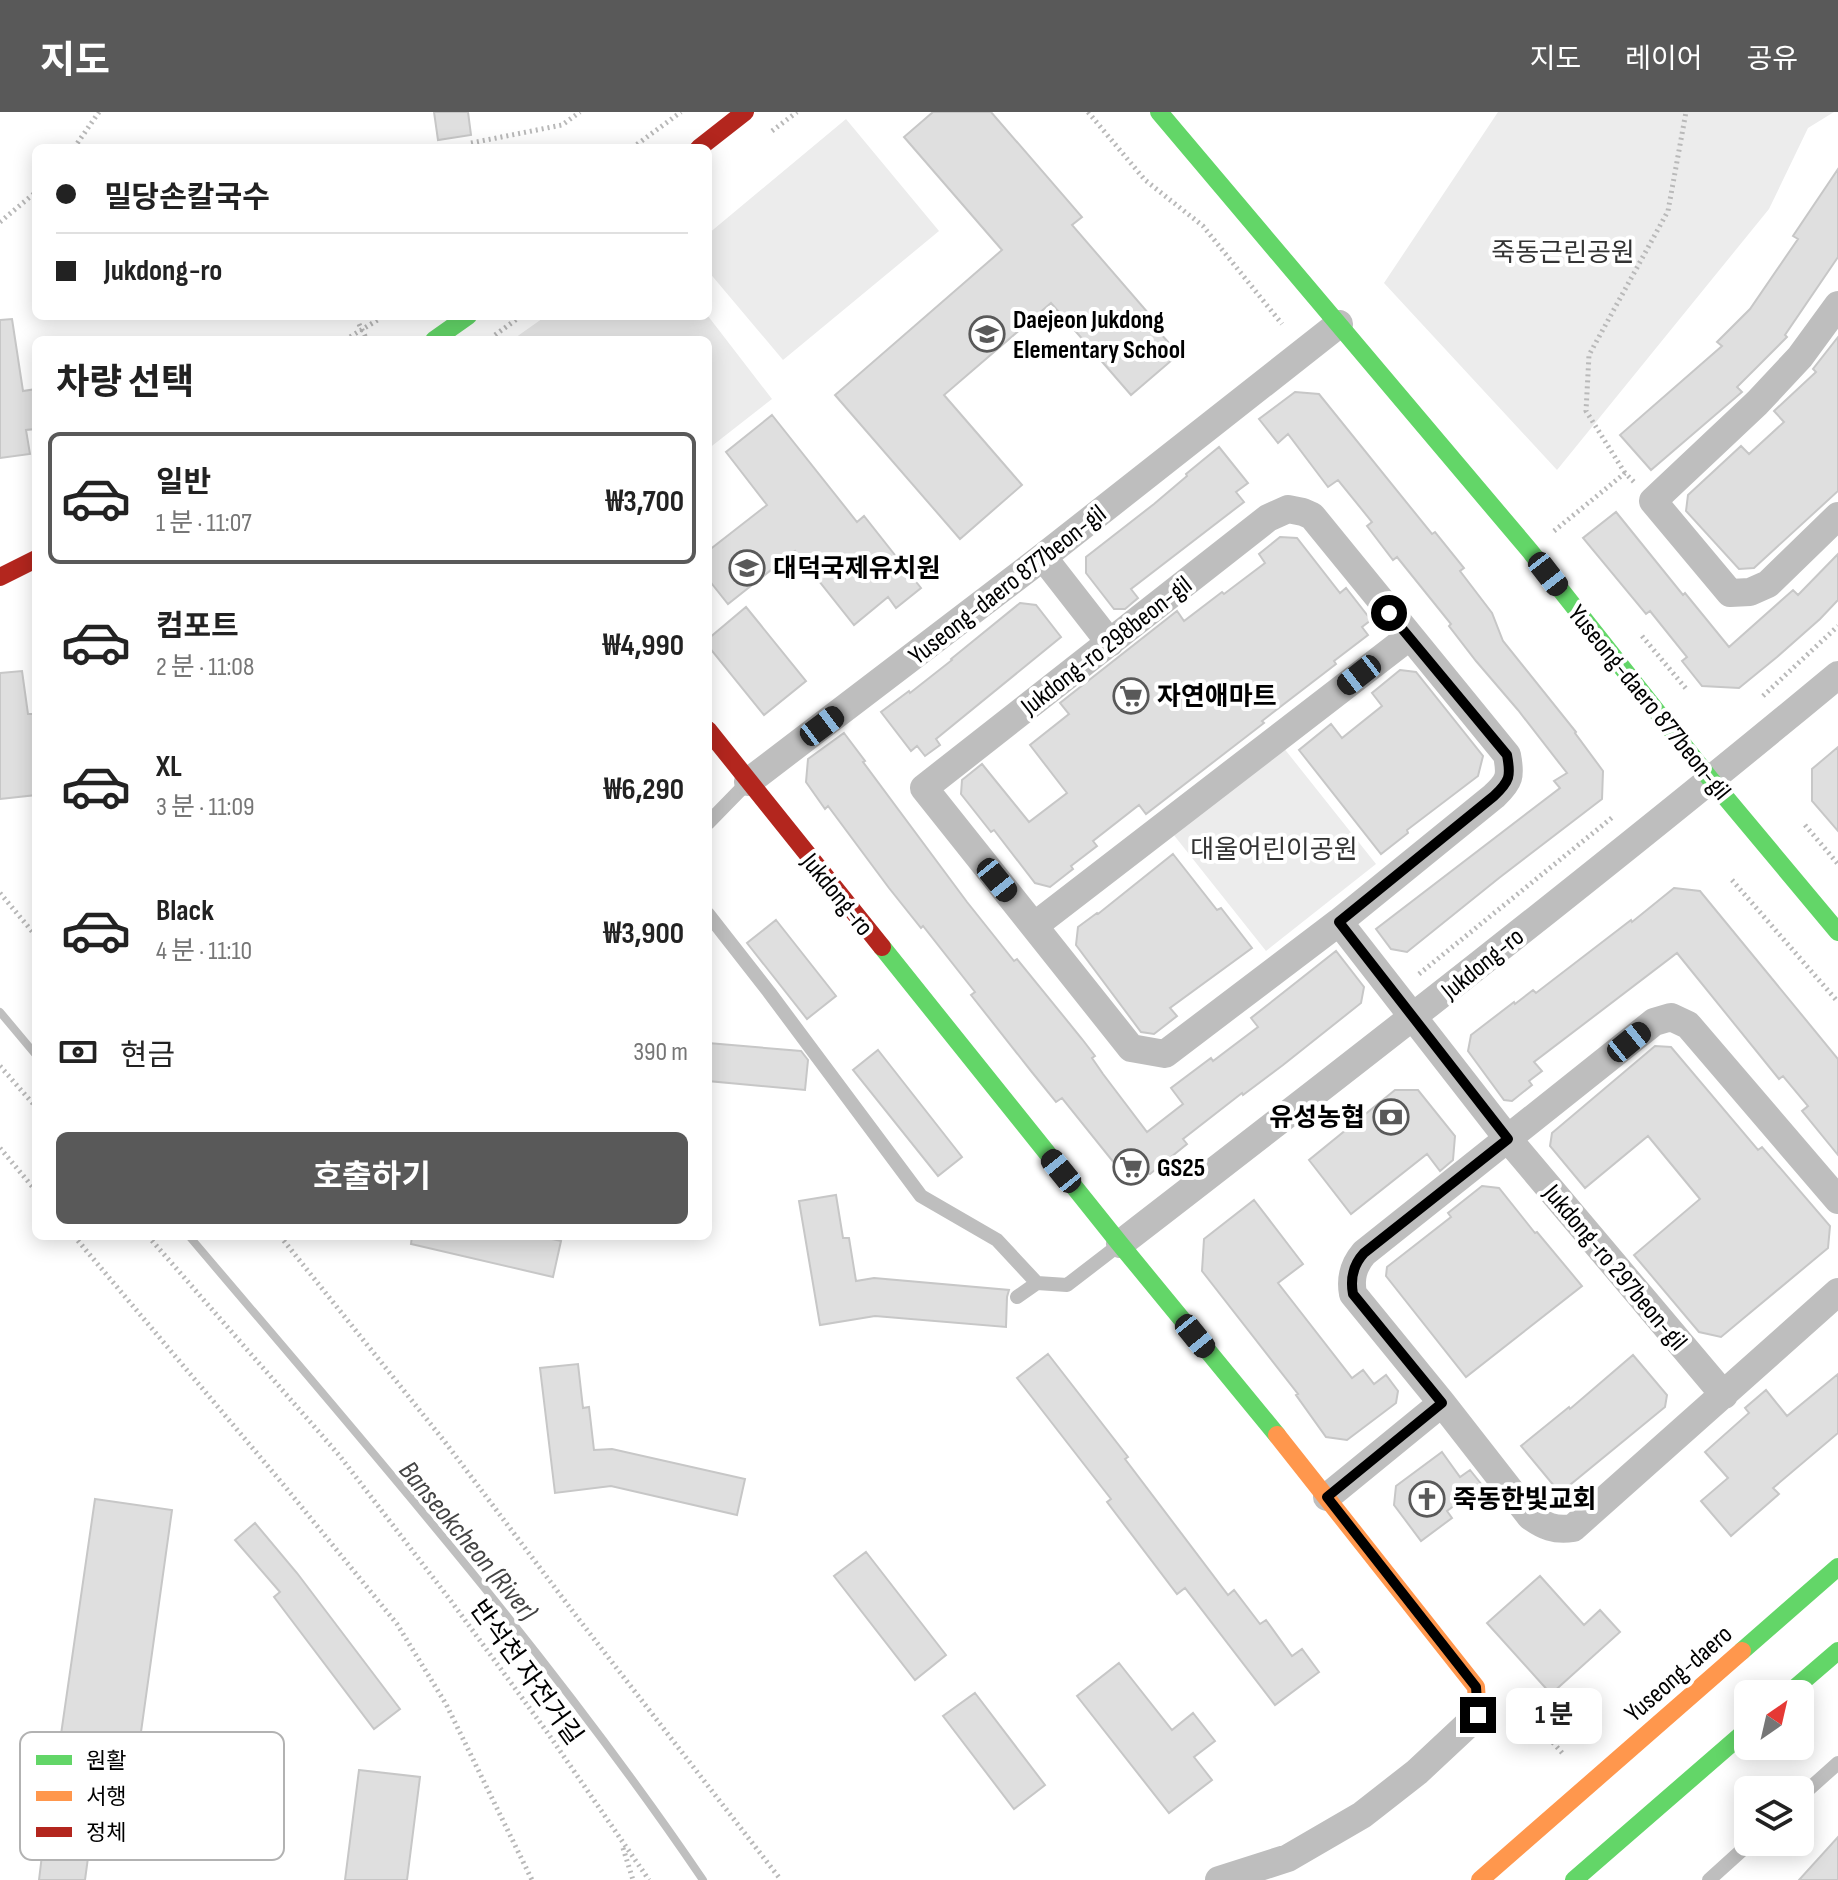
<!DOCTYPE html>
<html lang="ko">
<head>
<meta charset="utf-8">
<style>
	:root { --surface:#fff; --page:#f2f2f2; --text:#222; --muted:#767676; --line:#e0e0e0; --accent:#595959 }
	body { margin:0; font-family:"Sofia Sans Condensed","Noto Sans KR",sans-serif; background:var(--page); color:var(--text); height:100vh; display:flex; flex-direction:column; font-size:30px; white-space:nowrap }
	* { box-sizing:border-box; margin:0 }
	p { font-size:26px; color:var(--muted) }
	.icon { flex:none; width:44px; height:44px; fill:none; stroke:currentColor; stroke-width:2; stroke-linecap:round; stroke-linejoin:round }
	.map { position:relative; flex:1; overflow:hidden }
	.details { position:absolute; left:32px; top:224px; width:680px; height:904px; display:flex; flex-direction:column; background:var(--surface); border-radius:12px; box-shadow:0 4px 20px #0003 }
	.details>* { flex:none }
	.hud { position:absolute; left:32px; top:32px; width:680px; height:176px; border-radius:12px; box-shadow:0 4px 20px #0003; display:grid; align-content:center; height:176px; padding:0 24px; background:var(--surface) }
	.needle { width:52px; rotate:34deg }
	.controls { position:absolute; left:1734px; top:1568px; display:grid; gap:16px }
	.controls a { display:grid; place-items:center; width:80px; height:80px; border-radius:12px; background:var(--surface); box-shadow:0 4px 20px #0003; font-size:40px }
	.end { position:absolute; width:36px; height:36px; margin:-18px; border:10px solid #000; background:#fff; box-shadow:0 0 0 4px #fff }
	.from { border-radius:50% }
	.bubble { position:absolute; height:56px; border-radius:12px; background:var(--surface); box-shadow:0 4px 20px #0003; font-size:26px; font-weight:700; line-height:56px; text-align:center }
	.car { position:absolute; width:24px; height:48px; margin:-24px -12px; border-radius:10px; box-shadow:0 0 6px 2px #0007; background:linear-gradient(#222 24%,#8ab4d8 0 40%,#222 0 76%,#8ab4d8 0 86%,#222 0) }
	.hud b { display:flex; align-items:center; gap:28px; height:76px; font-size:30px }
	.hud b+b { border-top:2px solid var(--line) }
	.hud i { width:20px; height:20px; background:var(--text) }
	ul { padding:0; list-style:none }
	li { display:flex; align-items:center; gap:24px; height:132px; margin:0 16px 12px; padding:0 8px; border:4px solid transparent; border-radius:12px }
	li div { flex:1 }
	li b { display:block; font-size:30px }
	li em { font-style:normal; font-weight:700 }
	li.current { border-color:var(--accent) }
	li>.icon { width:72px; height:72px; stroke-width:1.5 }
	h2 { padding:0 24px; font-size:36px; line-height:96px }
	.pay { display:flex; align-items:center; gap:20px; height:88px; padding:0 24px; font-size:30px }
	.pay p { margin-inline-start:auto }
	.cta { display:flex; gap:16px; margin-top:auto; padding:16px 24px }
	.cta a { flex:1; height:92px; border-radius:12px; background:var(--accent); color:#fff; font-size:32px; font-weight:700; line-height:92px; text-align:center }
	header { display:flex; align-items:center; gap:48px; box-sizing:border-box; height:112px; padding:0 40px; background:var(--accent); color:#fff }
	header strong { font-size:38px }
	nav { display:flex; gap:44px; margin-inline-start:auto; font-size:28px }
	.map>svg:first-child { display:block }
	.green { fill:#ececec }
	.lines { fill:none; stroke-linecap:round; stroke-linejoin:round }
	.stream { stroke:#bfbfbf; stroke-width:8 }
	.building { fill:#dfdfdf; stroke:#c7c7c7; stroke-width:2 }
	.path { stroke:#b9b9b9; stroke-width:5; stroke-dasharray:2 4; stroke-linecap:butt }
	.lane { stroke:#bebebe; stroke-width:14 }
	.street { stroke:#bebebe; stroke-width:28 }
	.fast { stroke:#63d668; stroke-width:18 }
	.slow { stroke:#ff974d; stroke-width:18 }
	.jam { stroke:#b3261e; stroke-width:18 }
	.route { stroke:#000; stroke-width:10 }
	.labels { text-anchor:middle; stroke-width:8; stroke-linejoin:round; paint-order:stroke }
	.park-label { font-size:26px; fill:#333; stroke:#fff }
	.poi-label { font-size:26px; font-weight:bold; fill:#000; stroke:#fff; text-anchor:start }
	.street-label { font-size:26px; fill:#000; stroke:#fff }
	.water-label { font-size:28px; font-style:italic; fill:#444; stroke:#fff }
	.key { fill:#fff; stroke:#b2b2b2; stroke-width:2 }
	.key-label { font-size:22px; fill:#000 }
</style>
</head>
<body>
<header>
<strong>지도</strong>
<nav><a>지도</a><a>레이어</a><a>공유</a></nav>
</header>
<div class="map">
<svg width="1838" height="1768" viewBox="0 0 1838 1768">
	<rect width="100%" height="100%" fill="#fff"/>
	<path class="green" d="M1498,0H1834L1808,16L1769,97L1557,358L1384,171Z
		M846,7L939,119L783,248L708,159V122Z
		M546,204H708L772,287L708,337V228H512Z
		M1283,635L1376,752L1266,839L1173,722Z"/>
	<g class="lines">
		<path class="stream" d="M0,900L36,943
			M189,1124C367,1334 549,1541 703,1768"/>
	</g>
	<path class="building" d="M434,0H468L471,23L438,28Z
		M933,0H991L1082,105L1072,113L1162,217L1159,220L1179,242L1131,283L1051,191L944,283L1022,373L960,427L835,283L1002,138L904,25Z
		M1838,57V145L1785,223L1787,225L1737,275L1742,280L1651,358L1620,323L1722,234L1717,230L1750,197L1798,127L1793,124Z
		M12,207L23,279L36,277V317L26,318L30,342L0,346V208Z
		M1838,225V379L1754,456L1739,457L1686,399L1688,383L1741,334L1749,342L1784,310L1774,299L1816,260L1813,257Z
		M1295,280L1319,282L1432,422L1435,420L1464,456L1460,459L1492,501L1503,529L1576,620L1575,621L1603,659L1602,687L1499,766L1407,840L1391,837L1376,817L1560,676L1554,669L1567,661L1518,598L1476,549L1449,514L1451,512L1397,445L1393,448L1367,414L1372,410L1338,368L1328,375L1288,322L1278,331L1259,307Z
		M772,303L857,410L864,404L921,476L896,496L888,485L854,513L795,439L728,492L708,467V439L767,393L726,340Z
		M1219,335L1248,371L1236,380L1244,390L1131,477L1138,486L1125,497H1114L1086,461V445L1154,392L1187,364L1186,362Z
		M1616,400L1683,483L1685,481L1729,535L1793,478L1798,483L1838,442V488L1820,507L1777,545L1739,576L1702,574L1682,549L1687,545L1650,499L1646,502L1583,426Z
		M1280,425L1297,426L1340,481L1346,476L1371,508L1362,515L1368,523L1334,549L1336,552L1262,609L1264,611L1146,702L1139,693L1093,729L1097,734L1071,754L1073,757L1050,775L1035,771L994,718L991,720L961,682L962,668L982,652L1029,710L1067,681L1030,633L1069,602L1060,591L1177,499L1184,509L1222,480L1224,482L1265,451L1259,442Z
		M1020,491L1036,493L1061,525L936,627L940,633L925,644L917,634L911,639L881,600L909,579L910,581L952,548L951,547Z
		M746,495L806,569L764,603L708,534V527Z
		M1400,558L1416,560L1483,644L1478,664L1407,718L1408,721L1381,742L1299,638L1331,612L1342,626L1382,594L1372,581Z
		M22,559L28,602H33L36,625V683L0,687V561Z
		M844,621L865,649L863,650L967,790L1014,849L1017,847L1082,927L1095,944L1092,946L1103,962L1147,1020L1183,992L1171,976L1211,946L1213,949L1258,915L1251,906L1336,839L1364,875L1361,891L1283,953L1243,983L1242,981L1183,1027L1187,1032L1150,1062L1119,1057L1062,986L1056,990L1031,959L971,883L975,880L923,814L921,816L889,776L828,694L825,697L806,670L808,647Z
		M1838,635V719L1812,689V657Z
		M1173,742L1217,798L1221,796L1252,836L1170,896L1177,904L1154,922L1141,920L1076,833L1078,815L1097,801L1098,802Z
		M1674,776L1700,779L1838,947V1043L1802,999L1808,994L1783,964L1779,967L1677,841L1534,950L1542,959L1529,969L1532,973L1512,989L1504,988L1468,939L1471,923L1514,890L1515,892L1533,878L1536,881L1631,808L1632,810Z
		M776,808L836,884L807,907L747,831Z
		M708,931L801,939L808,948L805,978L708,969Z
		M1655,934L1671,935L1758,1038L1762,1035L1830,1114L1828,1136L1721,1225L1699,1220L1634,1143L1700,1087L1648,1024L1585,1076L1550,1034L1552,1021Z
		M878,938L962,1045L938,1064L853,958Z
		M1395,978H1418L1455,1024L1453,1048L1440,1059L1427,1042L1351,1102L1309,1048Z
		M1482,1074L1499,1076L1535,1121L1537,1120L1582,1174L1466,1265L1386,1164L1387,1155L1451,1105L1448,1101Z
		M836,1083L843,1126H849L856,1169L874,1166L1009,1178L1007,1185L1006,1215L875,1204L820,1213L799,1089Z
		M1254,1088L1303,1152L1278,1171L1352,1266L1363,1258L1374,1272L1386,1263L1398,1279L1396,1291L1347,1328L1326,1325L1296,1283L1298,1282L1202,1159L1204,1127Z
		M412,1124H539L561,1129L553,1165L411,1132Z
		M1048,1242L1128,1345L1125,1347L1228,1483L1234,1478L1260,1512L1266,1508L1292,1544L1302,1537L1319,1560L1275,1593L1185,1476L1177,1482L1107,1390L1111,1387L1017,1266Z
		M1633,1243L1667,1283L1665,1295L1560,1381L1521,1334L1569,1295L1570,1297Z
		M578,1252L583,1296L589,1295L594,1338L612,1337L745,1367L737,1403L611,1374L555,1381L540,1256Z
		M1838,1262V1321L1773,1376L1779,1382L1731,1424L1701,1389L1728,1366L1705,1340L1749,1301L1745,1296L1766,1278L1787,1304Z
		M1442,1340L1460,1365L1470,1358L1482,1373L1447,1399L1452,1406L1421,1429L1394,1393L1396,1374Z
		M95,1387L172,1398L134,1670L56,1657Z
		M255,1411L297,1461L400,1597L374,1617L274,1485L280,1480L235,1428Z
		M866,1440L946,1543L915,1568L834,1464Z
		M1540,1464L1584,1513L1600,1498L1620,1520L1551,1582L1487,1511Z
		M1119,1551L1172,1618L1193,1601L1215,1629L1194,1645L1212,1668L1169,1701L1077,1584Z
		M975,1581L1045,1673L1014,1697L943,1604Z
		M359,1658L420,1665L407,1768H345Z
		M46,1710L92,1716L85,1768H39Z
		M1838,1725V1768H1799Z"/>
	<g class="lines">
		<path class="path" d="M1088,0L1145,68L1203,114L1282,212
			M772,19L797,0
			M471,31L562,13L580,0
			M74,36L99,0
			M632,36L681,0
			M0,110L36,80
			M359,212L367,228
			M495,223L521,204
			M345,228L384,204
			M1625,361L1586,299L1589,243L1668,99L1686,0
			M1554,419L1625,361L1635,371
			M1642,524L1688,579
			M1763,584L1838,514
			M1805,713L1838,752
			M1732,768L1838,890
			M0,781L36,824
			M1419,862L1614,704
			M0,954L36,995
			M0,1036L36,1079
			M74,1124L282,1371L397,1512L446,1592L532,1768
			M148,1124L339,1343L451,1489L547,1620L649,1768
			M280,1124L445,1330L577,1505L781,1768
			M1514,1604L1539,1615L1564,1643
			M623,1736L633,1768"/>
		<path class="lane" d="M708,711L748,670
			M708,802L769,880L921,1084L997,1128L1037,1171L1067,1173L1119,1133
			M1017,1185L1037,1171
			M1800,1685L1838,1651
			M1709,1768L1751,1730"/>
		<path class="street" d="M1838,193L1800,245L1757,291L1653,389L1730,481L1750,480L1768,472L1838,404
			M1288,397L1303,400L1312,404L1507,643C1511,664 1510,669 1494,684L1339,810L1165,942L1131,936L924,676L1268,406Z
			M1043,445L1110,531
			M748,670L1043,445L1339,212
			M1339,810L1508,1027L1724,1283
			M1034,814L1409,525
			M1838,1088L1688,913L1671,905L1654,910L1364,1141C1353,1154 1350,1166 1353,1182L1442,1291L1530,1404C1544,1414 1555,1419 1573,1416L1838,1180
			M1120,1132C1362,945 1603,758 1838,563
			M1327,1385L1442,1291
			M1219,1768L1288,1746L1362,1703L1417,1660L1478,1603"/>
		<path class="fast" d="M1159,0L1530,439L1711,668L1838,820
			M434,228L468,204
			M882,835L1120,1132L1277,1323
			M1742,1539L1838,1455
			M1788,1582L1838,1539
			M1574,1768L1748,1617"/>
		<path class="slow" d="M1277,1323L1476,1575L1478,1603
			M1480,1768L1742,1539"/>
		<path class="jam" d="M699,36L745,0
			M0,465L36,447
			M708,618L882,835"/>
	</g>
	<g class="lines">
		<path class="route" d="M1389,501L1507,643C1511,664 1510,669 1494,684L1339,810L1508,1027L1364,1141C1353,1153 1350,1166 1353,1182L1442,1291L1327,1385L1476,1575L1478,1603"/>
	</g>
	<defs>
		<symbol id="school-ring" viewBox="-11 -11 22 22"><circle r="9.5" fill="#fff" stroke="#595959" stroke-width="1.5"/><path d="M0-5L7-2L0 1L-7-2ZM-4 1L0 2.5L4 1V4Q0 6-4 4Z" fill="#595959"/></symbol>
		<symbol id="supermarket-ring" viewBox="-11 -11 22 22"><circle r="9.5" fill="#fff" stroke="#595959" stroke-width="1.5"/><path d="M-6-5.5h2.5l.6 2H6L4.5 2H-2.5L-4.4-4H-6ZM-1.5 3.2a1.3 1.3 0 1 0 .1 0ZM3 3.2a1.3 1.3 0 1 0 .1 0Z" fill="#595959"/></symbol>
		<symbol id="bank-ring" viewBox="-11 -11 22 22"><circle r="9.5" fill="#fff" stroke="#595959" stroke-width="1.5"/><path d="M-6-4H6V4H-6ZM0-2.3a2.3 2.3 0 1 0 0 4.6a2.3 2.3 0 1 0 0-4.6Z" fill="#595959"/></symbol>
		<symbol id="church-ring" viewBox="-11 -11 22 22"><circle r="9.5" fill="#fff" stroke="#595959" stroke-width="1.5"/><path d="M-1.2-6h2.4v3.5h3.3v2.4h-3.3V6h-2.4V-.1h-3.3v-2.4h3.3Z" fill="#595959"/></symbol>
	</defs>
	<g fill-rule="evenodd">
		<use href="#school-ring" x="967" y="202" width="40" height="40"/>
		<use href="#school-ring" x="727" y="436" width="40" height="40"/>
		<use href="#supermarket-ring" x="1111" y="564" width="40" height="40"/>
		<use href="#bank-ring" x="1371" y="985" width="40" height="40"/>
		<use href="#supermarket-ring" x="1111" y="1035" width="40" height="40"/>
		<use href="#church-ring" x="1407" y="1367" width="40" height="40"/>
	</g>
	<g class="labels">
		<g class="park-label">
			<text x="1563" y="149">죽동근린공원</text>
			<text x="1274" y="746">대울어린이공원</text>
		</g>
		<g class="poi-label">
			<text x="1013" y="216">Daejeon Jukdong<tspan x="1013" dy="30">Elementary School</tspan></text>
			<text x="773" y="465">대덕국제유치원</text>
			<text x="1157" y="593">자연애마트</text>
			<text x="1365" y="1014" text-anchor="end">유성농협</text>
			<text x="1157" y="1064">GS25</text>
			<text x="1453" y="1396">죽동한빛교회</text>
		</g>
		<g class="street-label">
			<text transform="translate(1007 472) rotate(-38)" y="9">Yuseong-daero 877beon-gil</text>
			<text transform="translate(1106 533) rotate(-38)" y="9">Jukdong-ro 298beon-gil</text>
			<text transform="translate(1650 590) rotate(51)" y="9">Yuseong-daero 877beon-gil</text>
			<text transform="translate(838 782) rotate(51)" y="9">Jukdong-ro</text>
			<text transform="translate(1482 851) rotate(-39)" y="9">Jukdong-ro</text>
			<text transform="translate(1616 1155) rotate(50)" y="9">Jukdong-ro 297beon-gil</text>
			<text transform="translate(527 1560) rotate(54)" y="9">반석천 자전거길</text>
			<text transform="translate(1678 1561) rotate(-41)" y="9">Yuseong-daero</text>
		</g>
		<g class="water-label">
			<text transform="translate(469 1428) rotate(50)" y="10">Banseokcheon (River)</text>
		</g>
	</g>
	<rect x="20" y="1620" width="264" height="128" rx="12" class="key"/>
	<rect x="36" y="1643" width="36" height="10" fill="#63d668"/>
	<rect x="36" y="1679" width="36" height="10" fill="#ff974d"/>
	<rect x="36" y="1715" width="36" height="10" fill="#b3261e"/>
	<g class="key-label">
		<text x="86" y="1656">원활</text>
		<text x="86" y="1692">서행</text>
		<text x="86" y="1728">정체</text>
	</g>
</svg>
<div class="controls">
<a><svg class="needle" viewBox="-14 -14 28 28"><path d="M0-13l5 13h-10z" fill="#e53935"/><path d="M0 13l5-13h-10z" fill="#767676"/></svg></a>
<a><svg class="icon" aria-label="layers" viewBox="0 0 24 24"><path d="M12 4l9 5-9 5-9-5zM3 14l9 5 9-5"/></svg></a>
</div>
<i class="end from" style="left:1389px;top:501px"></i>
<i class="end" style="left:1478px;top:1603px"></i>
<div class="bubble" style="left:1506px;top:1576px;width:96px">1 분</div>
<i class="car" style="left:1548px;top:462px;rotate:142deg"></i>
<i class="car" style="left:1359px;top:563px;rotate:232deg"></i>
<i class="car" style="left:822px;top:614px;rotate:53deg"></i>
<i class="car" style="left:997px;top:768px;rotate:141deg"></i>
<i class="car" style="left:1629px;top:930px;rotate:51deg"></i>
<i class="car" style="left:1061px;top:1059px;rotate:321deg"></i>
<i class="car" style="left:1195px;top:1224px;rotate:141deg"></i>
<div class="hud">
<b><i class="from"></i>밀당손칼국수</b>
<b><i></i>Jukdong-ro</b>
</div>
<section class="details">
<h2>차량 선택</h2>
<ul>
<li class="current"><svg class="icon" aria-label="car" viewBox="0 0 24 24"><path d="M5 17H2v-5l4-1 3-4h7l3 4 3 1v5h-3M9 17h6M6 11h13"/><circle cx="7" cy="17" r="2"/><circle cx="17" cy="17" r="2"/></svg><div><b>일반</b><p>1 분 · 11:07</p></div><em>₩3,700</em></li>
<li><svg class="icon" aria-label="car" viewBox="0 0 24 24"><path d="M5 17H2v-5l4-1 3-4h7l3 4 3 1v5h-3M9 17h6M6 11h13"/><circle cx="7" cy="17" r="2"/><circle cx="17" cy="17" r="2"/></svg><div><b>컴포트</b><p>2 분 · 11:08</p></div><em>₩4,990</em></li>
<li><svg class="icon" aria-label="car" viewBox="0 0 24 24"><path d="M5 17H2v-5l4-1 3-4h7l3 4 3 1v5h-3M9 17h6M6 11h13"/><circle cx="7" cy="17" r="2"/><circle cx="17" cy="17" r="2"/></svg><div><b>XL</b><p>3 분 · 11:09</p></div><em>₩6,290</em></li>
<li><svg class="icon" aria-label="car" viewBox="0 0 24 24"><path d="M5 17H2v-5l4-1 3-4h7l3 4 3 1v5h-3M9 17h6M6 11h13"/><circle cx="7" cy="17" r="2"/><circle cx="17" cy="17" r="2"/></svg><div><b>Black</b><p>4 분 · 11:10</p></div><em>₩3,900</em></li>
</ul>
<div class="pay"><svg class="icon" aria-label="cash" viewBox="0 0 24 24"><path d="M3 7h18v10H3z"/><circle cx="12" cy="12" r="2"/></svg>현금<p>390 m</p></div>
<div class="cta"><a>호출하기</a></div>
</section>
</div>
</body>
</html>
